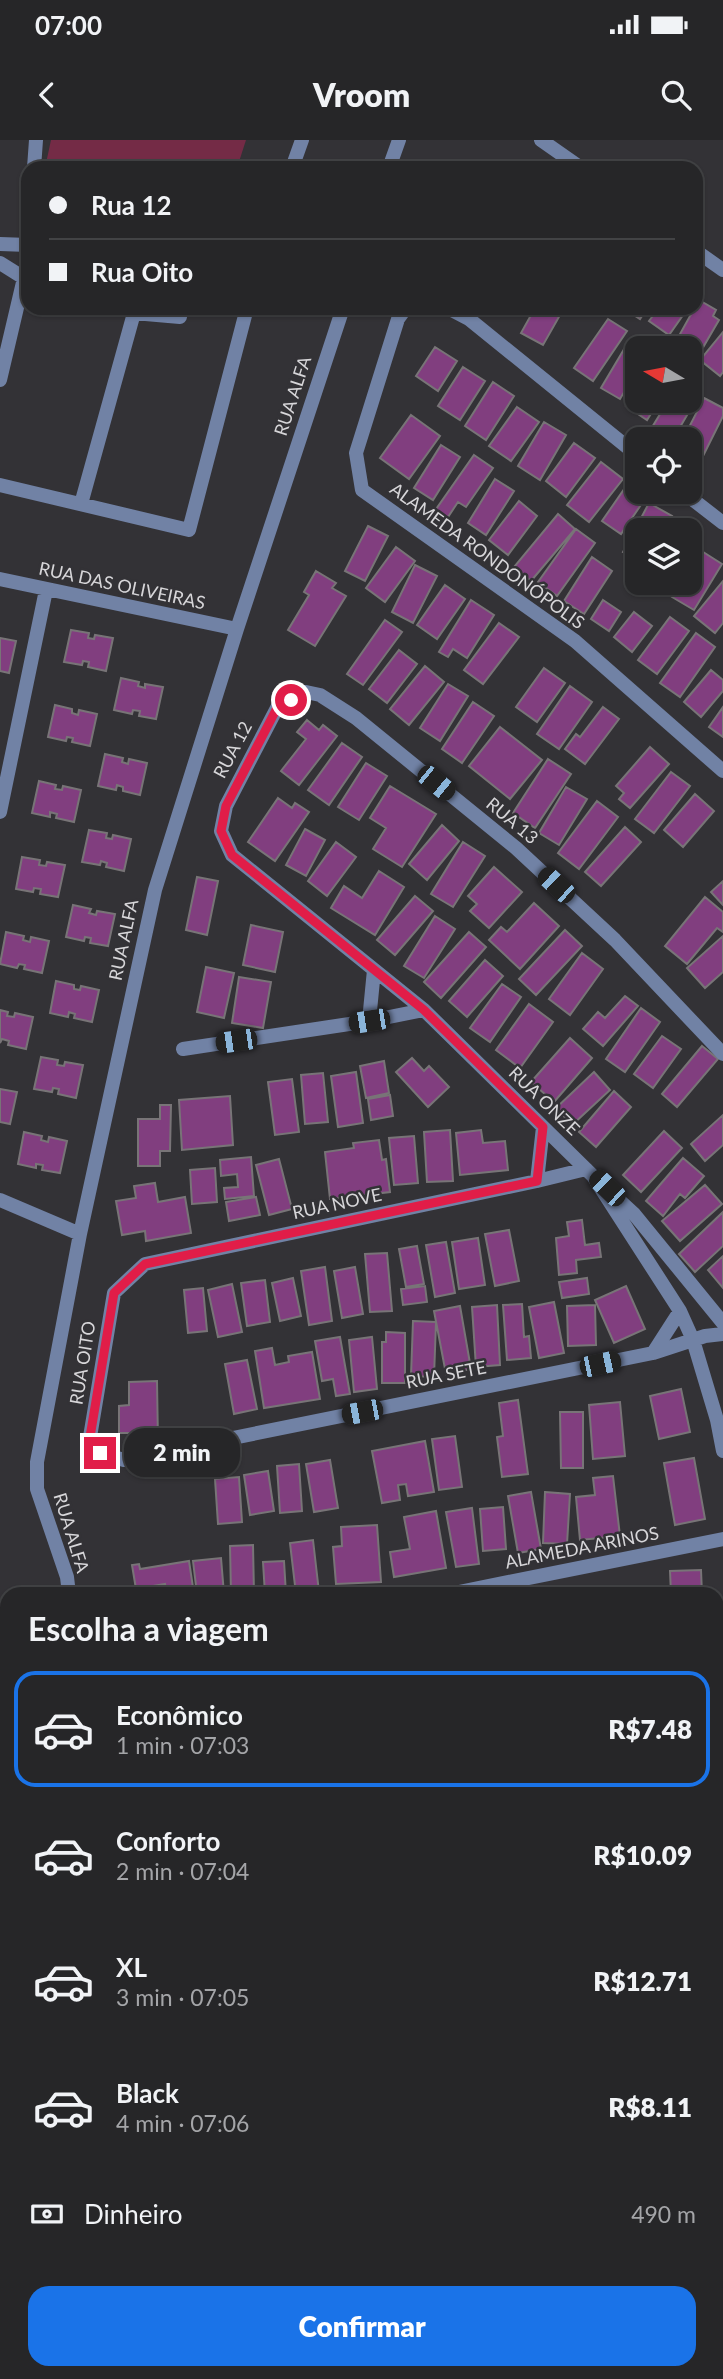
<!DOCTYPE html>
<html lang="pt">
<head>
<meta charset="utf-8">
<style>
	:root { --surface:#262628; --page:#323234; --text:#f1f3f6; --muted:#a4a5a8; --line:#424345; --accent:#1a73e8 }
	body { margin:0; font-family:Lato,sans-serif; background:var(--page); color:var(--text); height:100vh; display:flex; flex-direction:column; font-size:26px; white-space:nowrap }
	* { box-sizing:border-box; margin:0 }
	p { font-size:23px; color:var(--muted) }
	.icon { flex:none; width:38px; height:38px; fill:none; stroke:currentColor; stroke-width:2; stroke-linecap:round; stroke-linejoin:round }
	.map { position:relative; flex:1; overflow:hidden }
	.side { position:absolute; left:0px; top:1447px; width:724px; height:793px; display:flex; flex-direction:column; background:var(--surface); border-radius:21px 21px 0 0; box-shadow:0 2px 5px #0004,0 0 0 2px var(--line) }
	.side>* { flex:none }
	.top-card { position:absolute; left:21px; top:21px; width:682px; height:154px; border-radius:21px; box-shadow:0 2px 5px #0004,0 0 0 2px var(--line); display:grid; align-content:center; height:154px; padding:0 28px; background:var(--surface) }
	.needle { width:46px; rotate:280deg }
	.tools { position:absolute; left:625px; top:196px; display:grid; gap:14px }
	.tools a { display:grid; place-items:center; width:77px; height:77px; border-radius:14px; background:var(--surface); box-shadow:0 2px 5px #0004,0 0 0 2px var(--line); font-size:35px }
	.end { position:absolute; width:32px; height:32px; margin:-16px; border:9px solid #e11d48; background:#fff; box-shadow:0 0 0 4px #fff }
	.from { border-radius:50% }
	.bubble { position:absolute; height:49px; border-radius:21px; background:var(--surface); box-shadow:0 2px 5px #0004,0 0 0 2px var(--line); font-size:23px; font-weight:800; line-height:49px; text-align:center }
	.car { position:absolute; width:21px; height:42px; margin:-21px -10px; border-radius:9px; box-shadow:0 0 5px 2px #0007; background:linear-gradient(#222 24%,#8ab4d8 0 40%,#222 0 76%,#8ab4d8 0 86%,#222 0) }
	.top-card b { display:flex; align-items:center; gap:24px; height:66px; font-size:26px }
	.top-card b+b { border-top:2px solid var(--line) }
	.top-card i { width:18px; height:18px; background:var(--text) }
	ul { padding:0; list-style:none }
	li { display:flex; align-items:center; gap:21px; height:116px; margin:0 14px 10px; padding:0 14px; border:4px solid transparent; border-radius:21px }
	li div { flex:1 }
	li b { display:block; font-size:26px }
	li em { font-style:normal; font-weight:800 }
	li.current { border-color:var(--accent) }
	li>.icon { width:63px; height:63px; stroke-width:1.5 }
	h2 { padding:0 28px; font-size:32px; line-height:84px }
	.pay { display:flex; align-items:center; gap:18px; height:77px; padding:0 28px; font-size:26px }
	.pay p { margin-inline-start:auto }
	.cta { display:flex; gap:14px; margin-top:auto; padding:14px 28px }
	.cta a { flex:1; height:80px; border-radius:21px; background:var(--accent); color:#fff; font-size:28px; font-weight:800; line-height:80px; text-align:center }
	.status { display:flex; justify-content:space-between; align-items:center; height:49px; padding:0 35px; background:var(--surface); direction:ltr }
	.status svg { height:19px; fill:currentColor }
	header { display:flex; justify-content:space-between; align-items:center; height:91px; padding:0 28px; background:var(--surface); font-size:32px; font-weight:800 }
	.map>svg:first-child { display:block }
	.green { fill:#742b46 }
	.building { fill:#813e7f; stroke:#787477; stroke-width:2 }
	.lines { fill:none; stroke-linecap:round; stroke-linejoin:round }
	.minor { stroke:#7182a5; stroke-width:14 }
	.route { stroke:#e11d48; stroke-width:9 }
	.labels { text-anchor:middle; stroke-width:5; stroke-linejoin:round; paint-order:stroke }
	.street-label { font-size:18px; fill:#d7d6d9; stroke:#333236 }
</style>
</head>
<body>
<div class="status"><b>07:00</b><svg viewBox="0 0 49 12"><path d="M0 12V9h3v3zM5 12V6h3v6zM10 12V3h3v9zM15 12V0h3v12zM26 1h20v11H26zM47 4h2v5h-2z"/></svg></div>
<header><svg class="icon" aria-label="back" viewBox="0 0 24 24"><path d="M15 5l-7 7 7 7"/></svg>Vroom<svg class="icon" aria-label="search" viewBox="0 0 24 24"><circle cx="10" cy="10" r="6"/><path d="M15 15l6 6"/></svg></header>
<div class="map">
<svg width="723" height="2239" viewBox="0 0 723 2239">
	<rect width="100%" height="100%" fill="#333236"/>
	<path class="green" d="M51,0H246L237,28H45Z"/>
	<path class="building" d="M699,160L716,170L713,176L719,180L698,216L690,211V208H684L675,203Z
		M535,168H564L543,205L521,193Z
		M623,168H647L640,179Z
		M659,168H688L669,195L649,181Z
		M608,179L627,191L593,241L574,228Z
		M723,192V232L720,236L700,220Z
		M626,206L637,213V230L620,259L601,248Z
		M435,207L457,221L438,251L416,236Z
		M463,227L485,241L460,280L438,266Z
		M493,242L514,256L486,300L465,286Z
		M690,247L700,253L673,299H668L651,289L668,261H690Z
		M637,249V261H659L647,280L626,266Z
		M704,258L723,268V276L700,322L690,316V299H683Z
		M517,267L539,282L511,321L489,306Z
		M411,275L440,296L409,339L380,318Z
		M544,282L566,295L540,340L518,326Z
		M574,303L595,318L566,357L546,341Z
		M441,305L460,317L433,360L414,348Z
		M474,315L493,328L466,367L458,362L446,380L434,372Z
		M601,322L623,339L589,382L567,365Z
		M495,339L514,351L486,395L468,383Z
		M627,345L645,359L621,394L602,381Z
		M519,361L537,376L508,415L489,400Z
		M649,363L672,376L665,390H637V419L623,412Z
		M558,374L575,389L531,441L514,427Z
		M368,386L388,396L365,441L345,431Z
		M576,389L595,403L557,456L538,442Z
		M396,407L415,421L385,462L366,448Z
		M700,410L722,424L694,470L672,457L680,443H690V428Z
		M592,417L612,431L584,474L564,461Z
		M415,425L437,436L413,483L392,472Z
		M316,431L336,443L332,448L346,456L315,506L288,490L309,455L304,452Z
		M723,441V483L715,493L694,476Z
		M445,445L465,459L437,499L417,485Z
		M471,460L494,475L467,518L453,509L448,517L439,512Z
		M603,460L621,472L609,491L591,479Z
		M634,472L652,486L632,512L614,497Z
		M670,477L689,491L657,534L638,520Z
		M385,480L402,492L363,545L347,534Z
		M499,483L519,497L483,544L464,530Z
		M71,490L89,493L88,498L94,499L95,495L113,498L106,531L88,527L89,522L83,521L82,525L64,522Z
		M696,493L715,507L680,557L660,543Z
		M0,498L16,501L9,533L0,531Z
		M399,510L417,524L387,563L369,549Z
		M425,526L444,542L409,585L390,569Z
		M544,528L565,543L537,582L516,567Z
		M711,530L723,540V551L701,577L684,562Z
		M121,538L139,542L138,546L145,548V544L163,547L156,579L139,576L140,571L133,570L132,574L114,570Z
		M448,544L468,556L440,601L420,588Z
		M570,546L592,562L559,609L537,594Z
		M473,562L494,576L462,623L442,609Z
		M55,565L72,569V573L78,575L79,570L97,574L90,606L72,602L73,598L67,597L66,601L48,597Z
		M603,567L619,579L585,624L565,609L576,594L580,597Z
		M723,567V597L709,587Z
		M307,580L319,590L323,585L337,596L299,645L281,631L306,599L297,592Z
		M500,587L542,620L510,659L469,626Z
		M342,603L362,617L329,665L308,650Z
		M650,607L669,624L630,668L619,659L624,653L616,646Z
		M105,614L123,618L122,622L128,624L129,619L147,623L140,655L123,651V647L117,645L116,650L98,646Z
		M548,619L571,634L535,688L513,673Z
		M366,623L387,636L359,680L338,667Z
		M671,632L690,646L654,693L635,679Z
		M39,641L56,645L55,649L62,650L63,646L81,650L74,682L56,678L57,674L50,672V677L32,673Z
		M390,646L436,674L402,727L373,709L386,688L370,678Z
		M566,647L587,659L559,705L539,693Z
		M695,654L714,671L683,707L664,690Z
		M278,658L292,668L295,663L309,672L275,721L248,702Z
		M597,661L618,677L579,729L558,713Z
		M442,685L459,701L427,740L409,724Z
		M625,687L641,702L601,746L585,732Z
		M305,689L325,700L306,736L286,725Z
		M89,690L107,693L106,698L112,699L113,695L131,699L124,731L106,727L107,723L101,721L100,725L82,722Z
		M336,702L356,717L327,756L308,741Z
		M463,702L485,716L453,767L431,754Z
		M22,717L40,720L39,725L46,726L47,722L65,725L58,757L40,754L41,749L34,748L33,752L16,749Z
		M494,727L522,752L489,788L470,771L477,764L468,756Z
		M379,731L404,747L375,795L331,768L344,746L362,758Z
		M197,737L218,741L207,795L186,790Z
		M723,741V765L711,752Z
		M415,756L433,771L395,815L377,800Z
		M705,757L723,772V792L717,788L687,824L665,806Z
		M534,763L559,786L520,829L489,800L501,787L507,792Z
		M73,765L91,769L89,773L96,775L97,771L115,774L108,806L90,803L91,798L85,797L84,801L66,797Z
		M435,776L455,789L424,838L404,826Z
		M251,785L283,792L275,832L243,825Z
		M565,790L582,806L536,855L519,839Z
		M6,792L24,796L23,800L30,802L31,797L49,801L42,833L24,829L25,825L19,824L17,828L0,824Z
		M469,792L486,807L441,858L424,842Z
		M723,796V832L705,848L687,828Z
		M582,813L603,829L570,875L549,859Z
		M485,820L503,836L467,877L449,861Z
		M206,827L234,833L224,878L197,872Z
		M239,837L271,842L263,888L232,883Z
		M56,841L74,845V849L80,850L81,846L99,850L92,882L74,878L75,874L69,872L68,877L50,873Z
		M502,844L521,857L490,902L470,888Z
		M625,856L638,866L603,906L583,889L598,872L605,878Z
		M529,864L553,882L520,928L496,910Z
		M641,868L660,882L625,932L606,919Z
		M0,870L8,872L7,876L14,877L15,873L33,877L26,909L8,905L9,901L2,899L0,903Z
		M662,896L681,909L653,948L634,934Z
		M570,898L592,918L554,962L531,942Z
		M702,906L718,919L677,967L662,954Z
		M41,917L58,920L57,925L64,926L65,922L83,925L76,958L58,954L59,949L53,948L52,952L34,949Z
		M412,918L424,931L429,926L449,947L428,967L396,932Z
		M384,921L389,953L366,958L360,926Z
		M356,932L363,983L338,987L331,936Z
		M594,932L610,950L572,985L556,968Z
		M323,933L328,982L305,984L301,935Z
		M292,939L299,992L275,995L268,942Z
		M0,949L17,952L10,984L0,982Z
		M614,951L631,967L596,1007L579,992Z
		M390,955L393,976L371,980L368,959Z
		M230,956L233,1005L182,1010L179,960Z
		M160,965H171L170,1011H160V1026H138V979H160Z
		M723,975V1005L705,1021L691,1004Z
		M450,990L453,1041L427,1042L424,992Z
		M481,990L483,1003L505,1001L508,1030L460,1035L456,993Z
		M664,991L682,1008L641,1052L623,1035Z
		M24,992L42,996L41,1000L48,1002L49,997L67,1001L60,1033L42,1030L43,1025L36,1024V1028L18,1024Z
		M414,996L418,1043L394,1045L389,998Z
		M379,1000L382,1020L386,1019L390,1052L330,1059L325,1012L354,1008L353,1003Z
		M251,1017L254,1056L225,1059L224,1048L238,1047L237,1034L221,1036L220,1020Z
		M683,1018L704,1036L685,1058L680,1054L663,1076L646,1061Z
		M279,1019L292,1069L269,1075L256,1025Z
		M215,1028L217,1062L192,1064L190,1030Z
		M155,1043L158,1062L185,1057L191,1093L146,1101L145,1091L122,1095L116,1061L136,1058L134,1046Z
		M705,1045L722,1064L680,1101L662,1081Z
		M256,1057L260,1075L229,1081L226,1062Z
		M723,1072V1106L695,1132L679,1114Z
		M582,1080L585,1105L599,1103L601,1117L576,1120L577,1133L559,1135L556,1098L569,1096L567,1082Z
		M509,1090L519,1141L495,1146L485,1094Z
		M478,1098L485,1145L459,1149L452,1102Z
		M446,1102L455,1153L435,1157L426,1105Z
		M417,1106L424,1144L406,1147L399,1109Z
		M387,1113L392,1171L370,1172L365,1114Z
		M723,1116V1148L708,1130Z
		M325,1127L332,1181L309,1185L301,1131Z
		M355,1127L363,1174L342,1178L334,1131Z
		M293,1138L301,1176L280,1181L272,1143Z
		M587,1138L589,1154L562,1158L559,1142Z
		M265,1140L270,1182L247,1186L241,1143Z
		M232,1144L242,1192L218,1197L208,1150Z
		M425,1146L427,1162L403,1165L401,1149Z
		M626,1146L645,1189L614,1203L595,1160Z
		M203,1148L207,1191L188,1193L184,1150Z
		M554,1162L564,1213L539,1218L529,1167Z
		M522,1164L524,1197L529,1196L531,1218L507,1220L503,1165Z
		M497,1165L500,1225L476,1227L472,1167Z
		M595,1165L596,1205L568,1206L567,1166Z
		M460,1166L471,1229L446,1234L434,1171Z
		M413,1181L436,1182L434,1237L411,1236Z
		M386,1192L405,1193V1243H382V1202H386Z
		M340,1197L350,1254L336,1256L333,1239L322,1241L315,1201Z
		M372,1197L377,1249L354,1252L349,1200Z
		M272,1208L275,1225L289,1222L288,1216L312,1212L320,1259L264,1268L255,1211Z
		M247,1220L257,1269L234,1274L225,1224Z
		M157,1241L158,1303H135V1293H119V1266L129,1265V1242Z
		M681,1249L690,1292L659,1299L650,1256Z
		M518,1260L528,1334L502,1337L497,1297L503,1296L499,1263Z
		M620,1262L625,1316L593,1319L589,1265Z
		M560,1272H583V1328H561Z
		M455,1296L462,1347L439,1350L432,1299Z
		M425,1301L434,1352L408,1356L406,1344L398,1345L400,1360L382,1363L372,1311Z
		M694,1318L705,1379L675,1385L664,1323Z
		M330,1320L338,1368L314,1372L306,1324Z
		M299,1324L302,1371L280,1373L277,1326Z
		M268,1331L274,1371L250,1375L244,1335Z
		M613,1336L620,1396L580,1400L576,1357L595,1355L593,1338Z
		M239,1337L242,1382L218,1384L215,1339Z
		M531,1352L541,1409L518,1413L508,1356Z
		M545,1352L570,1354L567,1404L543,1403Z
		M503,1367L506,1409L483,1411L480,1369Z
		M472,1368L479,1424L456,1427L446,1372Z
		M436,1371L446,1428L394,1437L390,1412L410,1409L404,1377Z
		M377,1385L381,1442L336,1444L333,1407L342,1406L341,1387Z
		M313,1400L319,1452L296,1454L290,1403Z
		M253,1405L254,1454H231L230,1406Z
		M221,1418L224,1454H197L193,1421Z
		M189,1421L194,1454H167L165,1444L136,1449L132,1425L139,1424L140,1429Z
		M284,1421L286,1454H265L263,1422Z
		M701,1430L702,1454H671L670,1431Z
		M164,1447L165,1454H137V1450Z
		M102,1450H131V1454H102Z
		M0,1761L7,1764V1778L0,1775Z
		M7,1832V1860H0V1833Z
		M3,1870L7,1888V1917L0,1919V1871Z
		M718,1945L723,1946V1993L718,1992Z
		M7,1986V2229L0,2191V1987Z
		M718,2007L723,2008V2032L718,2031Z
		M718,2160H723V2188L718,2189Z
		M0,2191L7,2233L9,2239H0Z
		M8,2233H108L109,2239H9Z
		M166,2233H192V2239H166Z
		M200,2233H228L229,2239H201Z
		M241,2233H261L262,2239H242Z
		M519,2233H594L595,2237L560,2239L559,2234L540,2236V2239H520Z"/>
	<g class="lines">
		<path class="minor" d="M541,0L581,28
			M34,28L36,0
			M292,28L302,0
			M389,28L399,0
			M0,104L28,105
			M26,106L28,86
			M696,111L723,130
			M0,123L24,138L0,240
			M406,168L398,179L356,313L362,350L575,501L723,631
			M448,168L469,179L637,315
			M0,345L189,390L247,168
			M683,352L723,383
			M81,364L134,173L180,177
			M0,439L237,489
			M0,672L46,450
			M369,881L374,830
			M183,909L369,881L424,870
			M723,914L615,800L516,708L356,578L320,555L306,552L277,568L226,666L221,691L232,715L424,870L593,1036L680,1171L693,1200L717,1280L723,1311
			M586,1029L537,1041L145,1124L114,1153L90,1297L100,1313L124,1320L653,1213L705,1196L723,1194
			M537,1041L543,987
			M609,1051L634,1074L723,1183
			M0,1060L80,1094
			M653,1213L680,1171
			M69,1454L67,1437L37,1349V1322L80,1094L155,750L237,489L343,168
			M449,1454L723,1399
			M718,1580L723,1555
			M0,1803L7,1802
			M142,2233L143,2239
			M490,2233L491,2239
			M461,2239V2233"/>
	</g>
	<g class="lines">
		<path class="route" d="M100,1313L90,1297L114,1153L145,1124L537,1041L543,987L424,870L232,715L221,691L226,666L277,568L291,560"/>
	</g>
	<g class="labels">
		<g class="street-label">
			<text transform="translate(293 256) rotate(-72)" y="6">RUA ALFA</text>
			<text transform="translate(487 416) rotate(36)" y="6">ALAMEDA RONDONÓPOLIS</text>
			<text transform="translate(122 446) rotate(12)" y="6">RUA DAS OLIVEIRAS</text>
			<text transform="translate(233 610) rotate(-62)" y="6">RUA 12</text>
			<text transform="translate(512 681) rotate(40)" y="6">RUA 13</text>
			<text transform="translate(124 800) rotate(-78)" y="6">RUA ALFA</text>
			<text transform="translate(544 961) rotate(44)" y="6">RUA ONZE</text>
			<text transform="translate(337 1064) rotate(-12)" y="6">RUA NOVE</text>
			<text transform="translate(83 1223) rotate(-81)" y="6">RUA OITO</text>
			<text transform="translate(446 1235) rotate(-11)" y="6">RUA SETE</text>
			<text transform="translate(71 1393) rotate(73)" y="6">RUA ALFA</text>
			<text transform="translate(582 1408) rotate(-11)" y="6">ALAMEDA ARINOS</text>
		</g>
	</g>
</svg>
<div class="tools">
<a><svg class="needle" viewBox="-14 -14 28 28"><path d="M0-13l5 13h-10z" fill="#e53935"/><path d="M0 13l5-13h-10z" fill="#a4a5a8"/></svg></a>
<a><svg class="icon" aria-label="locate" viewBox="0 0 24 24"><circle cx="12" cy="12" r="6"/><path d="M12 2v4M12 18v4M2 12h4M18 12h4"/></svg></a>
<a><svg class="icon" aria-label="layers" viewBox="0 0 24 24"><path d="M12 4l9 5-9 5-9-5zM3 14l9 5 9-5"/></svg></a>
</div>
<i class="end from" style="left:291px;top:560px"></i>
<i class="end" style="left:100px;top:1313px"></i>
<div class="bubble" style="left:124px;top:1288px;width:116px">2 min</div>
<i class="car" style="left:436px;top:643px;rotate:129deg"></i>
<i class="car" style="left:556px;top:745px;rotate:313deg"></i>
<i class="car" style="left:369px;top:881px;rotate:261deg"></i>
<i class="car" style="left:236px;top:901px;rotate:262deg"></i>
<i class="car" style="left:607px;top:1048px;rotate:314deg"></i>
<i class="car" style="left:600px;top:1224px;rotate:78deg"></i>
<i class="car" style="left:362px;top:1272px;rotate:259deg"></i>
<div class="top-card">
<b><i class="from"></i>Rua 12</b>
<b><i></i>Rua Oito</b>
</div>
<section class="side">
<h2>Escolha a viagem</h2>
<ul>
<li class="current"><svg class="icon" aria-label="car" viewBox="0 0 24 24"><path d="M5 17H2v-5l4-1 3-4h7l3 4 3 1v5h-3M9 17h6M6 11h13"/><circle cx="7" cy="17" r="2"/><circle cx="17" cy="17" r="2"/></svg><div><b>Econômico</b><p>1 min · 07:03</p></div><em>R$7.48</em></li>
<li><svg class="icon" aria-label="car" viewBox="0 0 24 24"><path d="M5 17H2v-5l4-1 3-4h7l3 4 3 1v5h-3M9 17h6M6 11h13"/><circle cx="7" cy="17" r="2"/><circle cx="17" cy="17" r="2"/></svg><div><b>Conforto</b><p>2 min · 07:04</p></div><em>R$10.09</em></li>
<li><svg class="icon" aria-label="car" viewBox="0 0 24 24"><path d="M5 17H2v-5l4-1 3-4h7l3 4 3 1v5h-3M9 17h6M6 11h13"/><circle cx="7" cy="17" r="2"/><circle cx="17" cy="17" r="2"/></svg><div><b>XL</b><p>3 min · 07:05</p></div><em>R$12.71</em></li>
<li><svg class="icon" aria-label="car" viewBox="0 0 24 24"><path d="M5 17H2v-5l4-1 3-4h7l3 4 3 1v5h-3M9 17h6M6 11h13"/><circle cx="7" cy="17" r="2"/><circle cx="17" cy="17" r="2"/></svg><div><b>Black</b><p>4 min · 07:06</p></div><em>R$8.11</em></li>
</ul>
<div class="pay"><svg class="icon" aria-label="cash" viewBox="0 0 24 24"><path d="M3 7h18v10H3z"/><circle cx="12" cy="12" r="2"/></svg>Dinheiro<p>490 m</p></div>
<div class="cta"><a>Confirmar</a></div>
</section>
</div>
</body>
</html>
